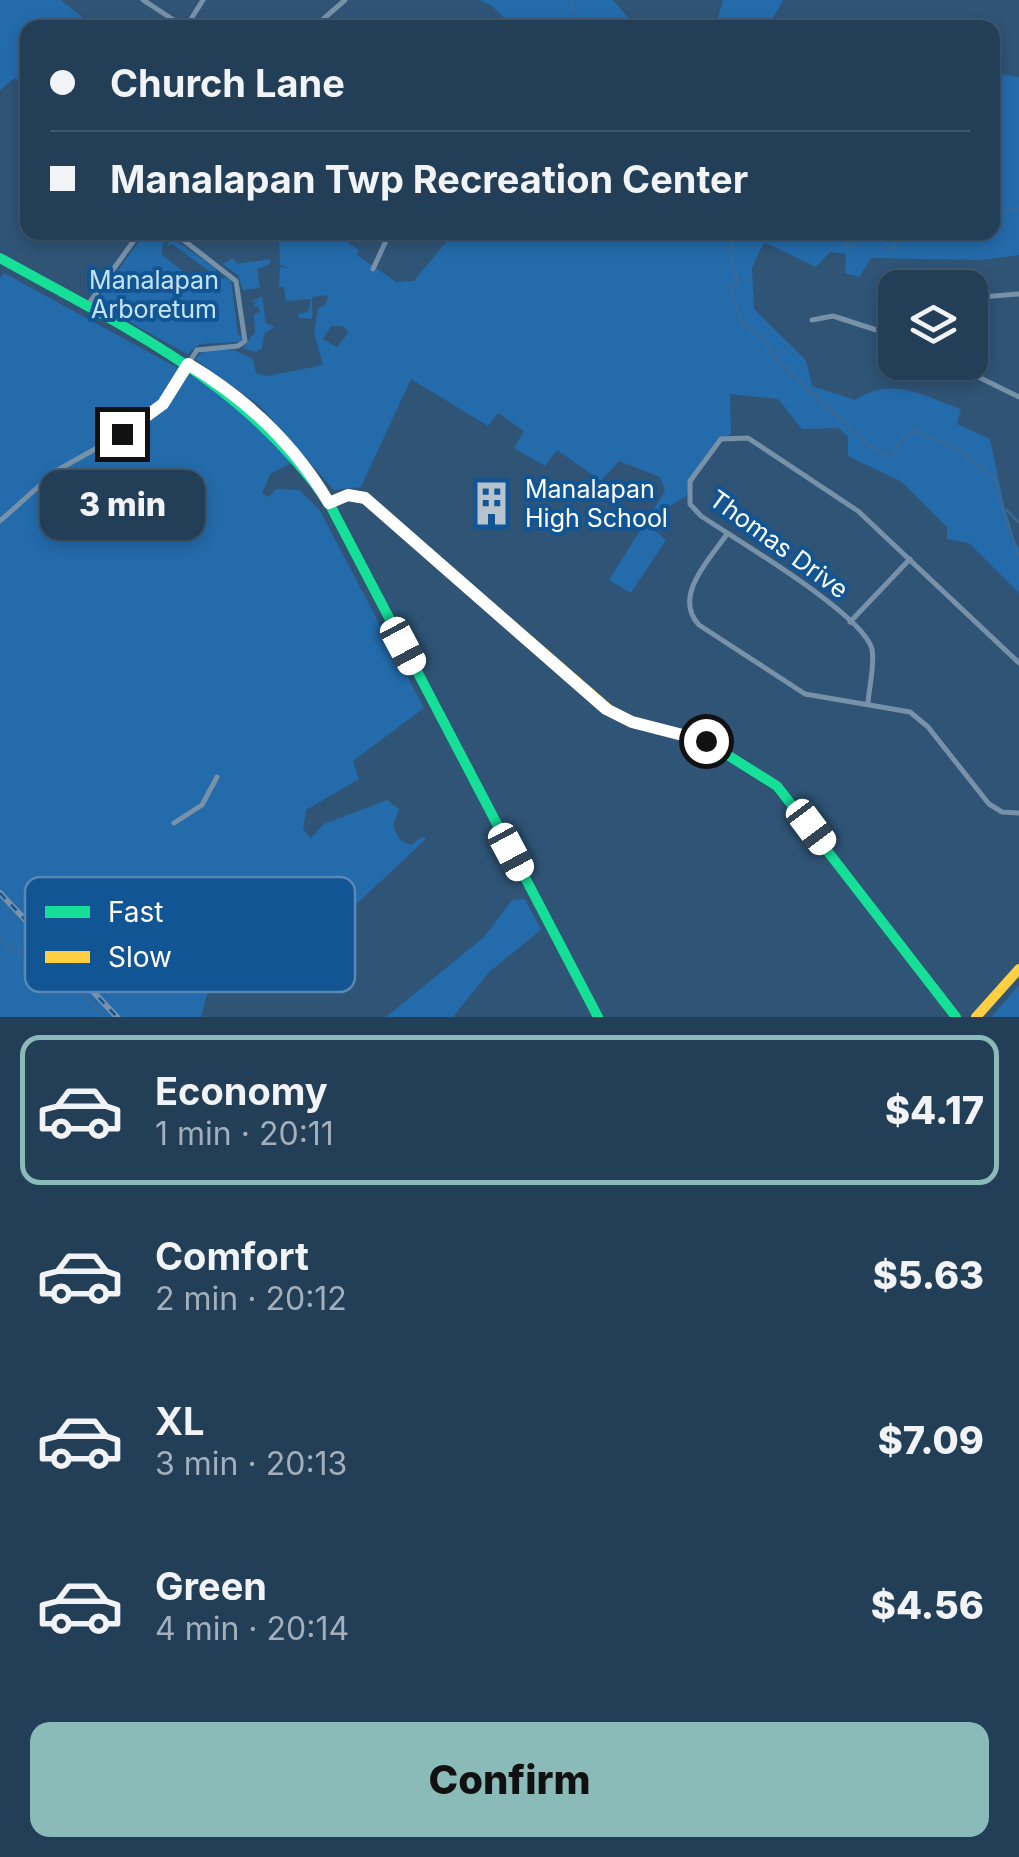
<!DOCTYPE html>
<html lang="en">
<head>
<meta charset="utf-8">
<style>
	:root { --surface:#233f58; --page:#2b465e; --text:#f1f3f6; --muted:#a3afba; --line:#40586e; --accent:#8bbbb9 }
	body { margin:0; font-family:Inter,sans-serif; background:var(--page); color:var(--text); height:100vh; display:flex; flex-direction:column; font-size:38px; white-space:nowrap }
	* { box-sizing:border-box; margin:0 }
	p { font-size:32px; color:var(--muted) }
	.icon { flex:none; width:55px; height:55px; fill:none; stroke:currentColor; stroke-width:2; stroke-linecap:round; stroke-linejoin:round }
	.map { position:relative; height:1017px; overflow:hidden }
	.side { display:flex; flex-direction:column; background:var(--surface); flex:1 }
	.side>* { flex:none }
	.banner { position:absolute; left:20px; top:20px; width:980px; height:220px; border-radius:20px; box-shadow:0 5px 15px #0003,0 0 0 2px var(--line); display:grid; align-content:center; height:220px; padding:0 30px; background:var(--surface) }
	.buttons { position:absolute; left:878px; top:270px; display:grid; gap:20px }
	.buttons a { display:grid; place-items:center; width:110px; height:110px; border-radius:20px; background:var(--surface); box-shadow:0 5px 15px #0003,0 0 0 2px var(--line); font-size:50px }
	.end { position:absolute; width:45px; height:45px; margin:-22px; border:12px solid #fff; background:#111; box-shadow:0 0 0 5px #111 }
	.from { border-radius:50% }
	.bubble { position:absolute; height:70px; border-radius:20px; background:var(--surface); box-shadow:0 5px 15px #0003,0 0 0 2px var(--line); font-size:32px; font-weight:800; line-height:70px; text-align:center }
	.car { position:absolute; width:30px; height:60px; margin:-30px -15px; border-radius:12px; box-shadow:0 0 8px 2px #0007; background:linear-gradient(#fff 24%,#345 0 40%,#fff 0 76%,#345 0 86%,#fff 0) }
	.banner b { display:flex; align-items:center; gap:35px; height:95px; font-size:38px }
	.banner b+b { border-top:2px solid var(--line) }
	.banner i { width:25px; height:25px; background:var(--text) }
	ul { padding:18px 0 0; list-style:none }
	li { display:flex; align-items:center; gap:30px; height:150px; margin:0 20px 15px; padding:0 10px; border:5px solid transparent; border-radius:20px }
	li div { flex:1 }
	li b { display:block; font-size:38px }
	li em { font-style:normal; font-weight:800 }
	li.current { border-color:var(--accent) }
	li>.icon { width:90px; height:90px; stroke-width:1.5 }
	.cta { display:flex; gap:20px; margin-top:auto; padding:20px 30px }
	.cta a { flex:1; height:115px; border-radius:20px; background:var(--accent); color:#111; font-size:40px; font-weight:800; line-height:115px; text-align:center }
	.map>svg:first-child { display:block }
	.green { fill:#246bab; fill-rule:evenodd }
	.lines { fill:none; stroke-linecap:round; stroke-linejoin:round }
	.stream { stroke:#396996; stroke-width:2.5 }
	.street { stroke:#7791a9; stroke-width:5 }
	.fast { stroke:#16e098; stroke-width:10 }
	.slow { stroke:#ffcf43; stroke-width:10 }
	.rail-casing { stroke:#7a91a9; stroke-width:6 }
	.rail { stroke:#115594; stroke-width:2.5; stroke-dasharray:8; stroke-linecap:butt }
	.route { stroke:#fff; stroke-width:12 }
	.labels { text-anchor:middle; stroke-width:8; stroke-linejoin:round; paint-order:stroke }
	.park-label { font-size:25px; fill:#c6e4fe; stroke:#115594 }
	.poi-label { font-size:25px; fill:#fff; stroke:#115594; text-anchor:start }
	.street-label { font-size:25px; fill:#fff; stroke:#115594 }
	.key { fill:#115594; stroke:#5888b4; stroke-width:2.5 }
	.key-label { font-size:28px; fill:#fff }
</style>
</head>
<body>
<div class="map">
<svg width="1019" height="1017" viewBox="0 0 1019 1017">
	<rect width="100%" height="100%" fill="#2f5476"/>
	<path class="green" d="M0,0H61L94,27L28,28L27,85L15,78L0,90Z
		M479,0H613L636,27H513L491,5Z
		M723,0H783L768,27H715Z
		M993,73L1019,77V255L981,260L871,258L859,277L845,273L846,254L830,252L816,267L764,242L752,268L754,309L806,360L812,386L855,400C893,376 920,395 961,409L957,424L990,439L1011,538L1019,548V593L969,543L947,539V527L902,482L848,456V436L838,428L802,429L778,399L730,394L731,434L714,445L685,497L655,515L654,530L666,540L631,593L609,580L665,491L660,477L619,461L601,481L557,450L545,466L514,448L524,431L498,413L488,426L411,379L361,487L334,490L260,406L195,359L205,350H234L253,359L256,373L267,376L323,365L314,333L318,309L326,304L328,295L312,297V319L299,318L298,314L308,312L311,299L286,301L284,287H279L280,267L290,268L280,265L279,233H334L359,250L357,255L396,282L414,281L446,242L439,233L992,232ZM331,326H342L349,332L337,347L323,339Z
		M145,233H164L162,255C180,268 203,294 225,277L231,280L238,335H243L240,342L200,344L187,354L103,307L99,297Z
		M171,237L216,269V277H210L212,273L172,244L167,246Z
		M233,258L237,264L270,259V264L257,269L260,288L243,290L238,275L223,264Z
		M4,273L216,389L269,433L292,463L270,474L262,494L269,497L276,489L299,490L319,509L424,708L353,761L359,779L306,810L303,829L311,838L324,824L387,800L399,809L393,826L400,840L411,845L422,837L426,839L348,912L237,951L249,976L222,972L209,988L201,1017H0V278Z
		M262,296L266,323L275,327L264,334L262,348L256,352L243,348L255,332L254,314L260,312L258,306L253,307L257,299L253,303L252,301Z
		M525,899L541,930L489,972L453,1017H386L484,937L512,900Z
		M1019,985V1017H991Z"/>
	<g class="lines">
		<path class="stream" d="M570,0L581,28
			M992,214L1019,208
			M735,232L730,254L738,282L731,289L741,321L763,339L776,359L869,446L892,457L901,439L915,431L954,447L993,476L1019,557
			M841,232L846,245L853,247L874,233
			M877,232L891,250L902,236L916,232
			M933,232H955
			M1007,510L1019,523
			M0,938L6,945L61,972L104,1017"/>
		<path class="street" d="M143,0L186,28
			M186,27L203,0
			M313,28L345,0
			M373,269L390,232
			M970,298L1019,294
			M87,306L140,232
			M812,320L833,316L895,336
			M948,362L1019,397
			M0,521L56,471L136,426L163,404L197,350L238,346L245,341L236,281L173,232
			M727,534C710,559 672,596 699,625L805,694L910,712L928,727L989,804L1002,812L1019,813
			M850,622L910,559
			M868,703C869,687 875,665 872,649C863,614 735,539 701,516L690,504V481L721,439L748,438L858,511L1019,663
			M174,823L202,805L217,777"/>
		<path class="fast" d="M0,258C129,330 241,379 329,503L598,1017
			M612,712L632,722L702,739L777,786L956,1017"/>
		<path class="slow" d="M329,503L348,495L365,498L612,712
			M976,1017L1019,969"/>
		<defs>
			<path id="rail" d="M0,893L117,1017"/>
		</defs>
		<use href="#rail" class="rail-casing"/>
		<use href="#rail" class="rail"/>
	</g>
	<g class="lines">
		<path class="route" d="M122,434L163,404L188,364C247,399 294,443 329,503L348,495L365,498L606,709L632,722L706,741"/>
	</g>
	<defs>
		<symbol id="building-bare" viewBox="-9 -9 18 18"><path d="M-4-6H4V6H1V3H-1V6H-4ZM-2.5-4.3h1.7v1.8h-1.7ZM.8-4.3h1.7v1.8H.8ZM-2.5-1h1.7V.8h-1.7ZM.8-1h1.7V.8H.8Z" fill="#b6c3cf" stroke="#115594" stroke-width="2.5" paint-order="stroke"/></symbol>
	</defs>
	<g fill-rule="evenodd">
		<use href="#building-bare" x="460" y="472" width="63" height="63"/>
	</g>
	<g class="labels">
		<g class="park-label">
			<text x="154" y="289">Manalapan<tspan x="154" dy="29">Arboretum</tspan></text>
		</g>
		<g class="poi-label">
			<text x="525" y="498">Manalapan<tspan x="525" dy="29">High School</tspan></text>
		</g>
		<g class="street-label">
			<text transform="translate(779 544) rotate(36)" y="9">Thomas Drive</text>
		</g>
	</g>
	<rect x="25" y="877" width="330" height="115" rx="15" class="key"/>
	<rect x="45" y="906" width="45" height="12" fill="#16e098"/>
	<rect x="45" y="951" width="45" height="12" fill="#ffcf43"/>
	<g class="key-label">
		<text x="108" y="922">Fast</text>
		<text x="108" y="967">Slow</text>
	</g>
</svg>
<div class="buttons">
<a><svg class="icon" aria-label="layers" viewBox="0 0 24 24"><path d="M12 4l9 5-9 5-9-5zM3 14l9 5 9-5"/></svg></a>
</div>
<i class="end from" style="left:706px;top:741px"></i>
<i class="end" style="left:122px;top:434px"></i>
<div class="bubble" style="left:40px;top:470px;width:165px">3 min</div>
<i class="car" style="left:403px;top:646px;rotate:152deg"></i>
<i class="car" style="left:811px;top:827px;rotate:143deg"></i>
<i class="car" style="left:511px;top:852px;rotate:152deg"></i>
<div class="banner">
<b><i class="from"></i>Church Lane</b>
<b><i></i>Manalapan Twp Recreation Center</b>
</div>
</div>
<section class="side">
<ul>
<li class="current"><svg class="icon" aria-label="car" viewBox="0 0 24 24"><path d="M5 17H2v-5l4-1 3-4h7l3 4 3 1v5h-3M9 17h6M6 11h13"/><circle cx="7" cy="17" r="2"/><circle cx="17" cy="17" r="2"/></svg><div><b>Economy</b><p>1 min · 20:11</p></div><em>$4.17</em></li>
<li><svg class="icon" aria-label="car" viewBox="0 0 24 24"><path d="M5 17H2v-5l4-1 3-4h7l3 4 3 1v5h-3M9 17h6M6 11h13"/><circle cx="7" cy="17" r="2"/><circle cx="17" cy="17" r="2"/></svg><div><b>Comfort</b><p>2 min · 20:12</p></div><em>$5.63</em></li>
<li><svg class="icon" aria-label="car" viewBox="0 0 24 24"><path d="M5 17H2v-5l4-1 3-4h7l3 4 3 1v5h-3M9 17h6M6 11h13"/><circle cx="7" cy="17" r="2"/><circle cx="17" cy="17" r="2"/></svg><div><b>XL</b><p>3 min · 20:13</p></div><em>$7.09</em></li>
<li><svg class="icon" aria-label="car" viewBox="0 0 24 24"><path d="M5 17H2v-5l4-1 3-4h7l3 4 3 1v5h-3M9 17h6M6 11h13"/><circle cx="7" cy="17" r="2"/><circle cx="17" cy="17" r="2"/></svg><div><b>Green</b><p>4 min · 20:14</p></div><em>$4.56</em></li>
</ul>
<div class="cta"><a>Confirm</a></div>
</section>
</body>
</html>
